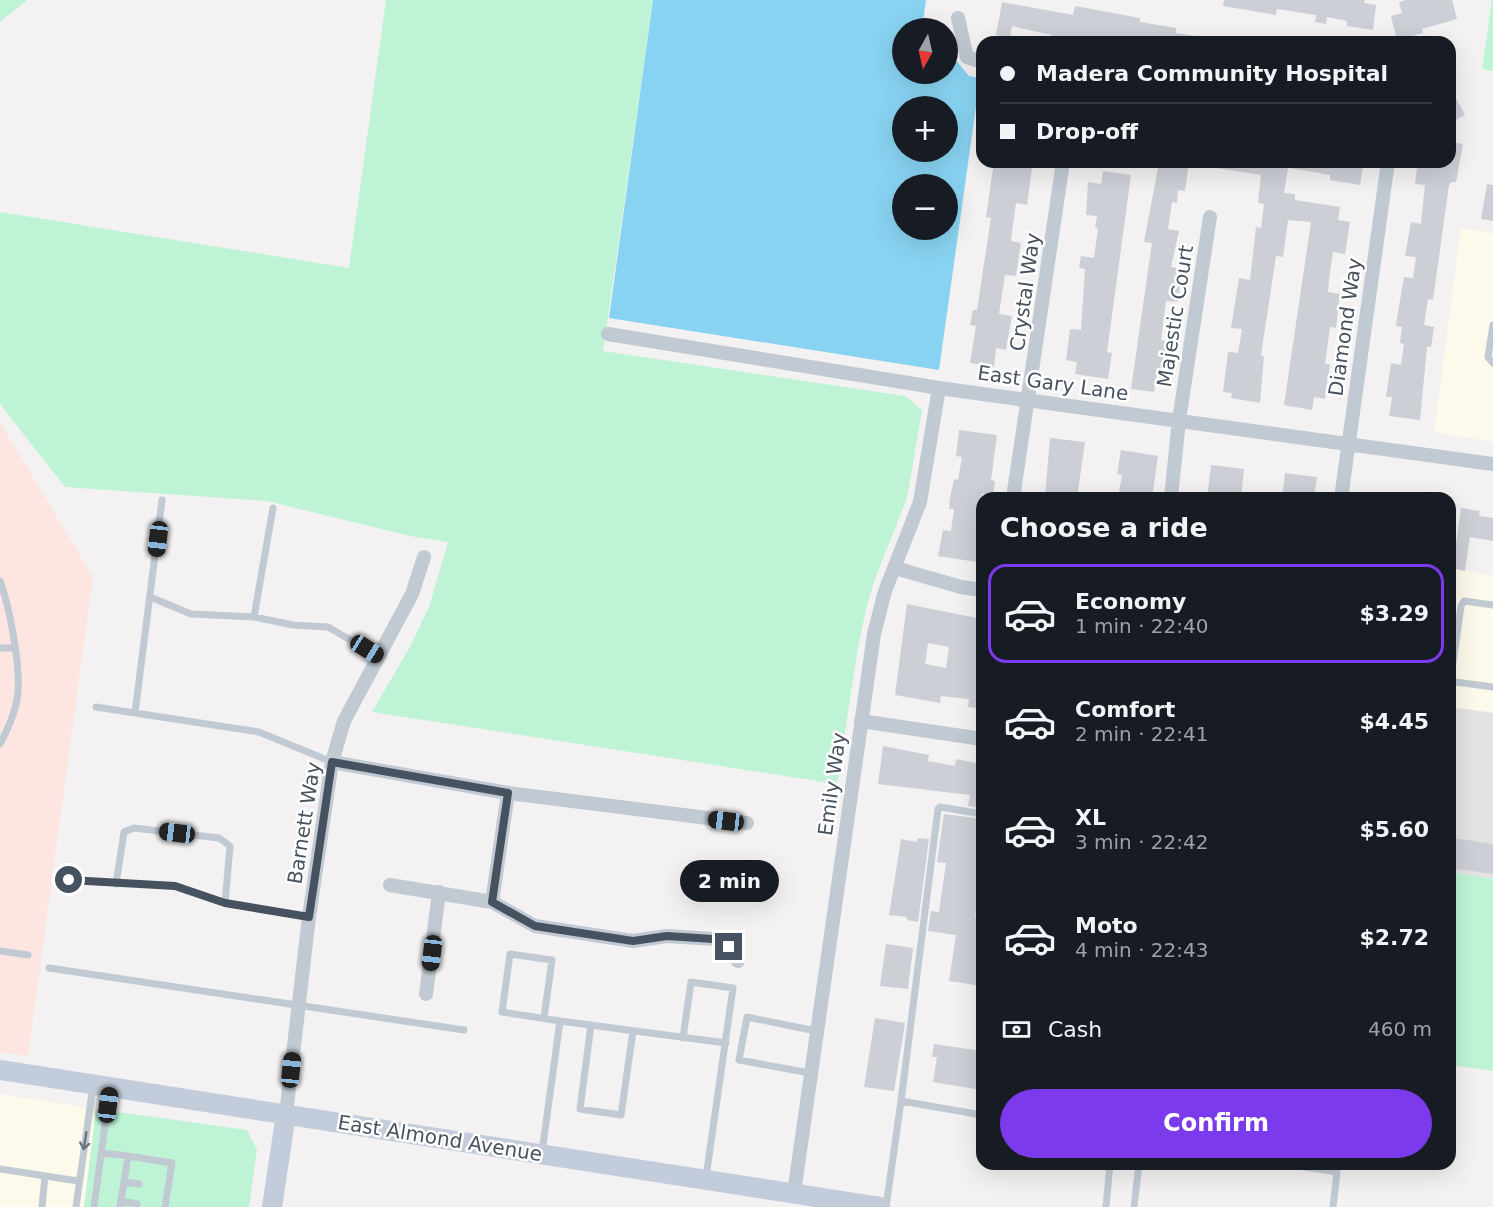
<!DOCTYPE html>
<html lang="en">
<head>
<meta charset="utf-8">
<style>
	:root { --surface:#171b24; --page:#20242c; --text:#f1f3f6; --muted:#9ea1a6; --line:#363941; --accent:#7c3aed }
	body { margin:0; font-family:"DejaVu Sans",sans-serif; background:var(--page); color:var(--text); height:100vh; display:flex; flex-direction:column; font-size:22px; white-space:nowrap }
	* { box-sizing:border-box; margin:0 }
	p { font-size:20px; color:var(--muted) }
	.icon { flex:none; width:33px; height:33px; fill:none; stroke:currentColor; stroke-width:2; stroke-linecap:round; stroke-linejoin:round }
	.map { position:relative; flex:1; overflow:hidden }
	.sheet { position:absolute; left:976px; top:492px; width:480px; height:678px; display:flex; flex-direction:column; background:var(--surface); border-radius:18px; box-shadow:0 6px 24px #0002 }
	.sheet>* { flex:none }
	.guide { position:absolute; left:976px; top:36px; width:480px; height:132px; border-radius:18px; box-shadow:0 6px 24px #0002; display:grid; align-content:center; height:132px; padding:0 24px; background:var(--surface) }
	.needle { width:39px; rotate:188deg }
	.tools { position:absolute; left:892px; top:18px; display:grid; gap:12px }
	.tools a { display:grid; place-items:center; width:66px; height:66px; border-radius:50%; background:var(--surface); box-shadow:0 6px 24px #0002; font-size:30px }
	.end { position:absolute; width:27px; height:27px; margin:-14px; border:8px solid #475260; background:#fff; box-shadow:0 0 0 3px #fff }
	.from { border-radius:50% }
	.bubble { position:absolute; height:42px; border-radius:21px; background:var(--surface); box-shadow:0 6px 24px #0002; font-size:20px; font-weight:800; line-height:42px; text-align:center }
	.car { position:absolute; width:18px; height:36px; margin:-18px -9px; border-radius:8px; box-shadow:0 0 4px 2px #0007; background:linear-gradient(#222 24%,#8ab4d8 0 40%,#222 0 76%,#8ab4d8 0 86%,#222 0) }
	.guide b { display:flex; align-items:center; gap:21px; height:57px; font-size:22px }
	.guide b+b { border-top:2px solid var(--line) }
	.guide i { width:15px; height:15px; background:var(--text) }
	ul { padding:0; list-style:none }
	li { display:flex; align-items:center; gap:18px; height:99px; margin:0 12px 9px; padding:0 12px; border:3px solid transparent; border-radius:18px }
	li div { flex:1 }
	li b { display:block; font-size:22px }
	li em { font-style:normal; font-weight:800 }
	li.on { border-color:var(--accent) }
	li>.icon { width:54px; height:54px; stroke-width:1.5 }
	h2 { padding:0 24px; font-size:27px; line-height:72px }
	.pay { display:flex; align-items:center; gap:15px; height:66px; padding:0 24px; font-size:22px }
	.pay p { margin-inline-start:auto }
	.primary-button { display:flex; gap:12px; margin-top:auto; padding:12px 24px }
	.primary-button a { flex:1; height:69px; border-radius:36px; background:var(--accent); color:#fff; font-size:24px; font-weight:800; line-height:69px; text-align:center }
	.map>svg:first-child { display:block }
	.commercial { fill:#fdfaeb }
	.education { fill:#e4e2e3 }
	.medical { fill:#fde6e1 }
	.green { fill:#bef3d6 }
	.water { fill:#88d3f2; fill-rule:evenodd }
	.building { fill:#cdcfd6; fill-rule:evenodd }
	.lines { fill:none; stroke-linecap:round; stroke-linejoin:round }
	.service { stroke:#c1cad3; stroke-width:7 }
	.minor { stroke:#c1cad3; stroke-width:14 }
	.secondary { stroke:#c3ccdb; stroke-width:20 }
	.oneway { stroke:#6c7682 }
	.route { stroke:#475260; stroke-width:8 }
	.labels { text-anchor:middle; stroke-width:5; stroke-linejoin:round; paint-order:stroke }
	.street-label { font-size:20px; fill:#475260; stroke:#fff }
</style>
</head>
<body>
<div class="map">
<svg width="1493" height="1207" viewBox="0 0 1493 1207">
	<rect width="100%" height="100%" fill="#f3f1f1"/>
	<path class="commercial" d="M1461,228L1493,233V442L1434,432Z
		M1451,568L1493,576V713L1451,707Z
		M0,1094L96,1109L84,1207H0Z"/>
	<path class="education" d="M1450,707L1493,713V879L1451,872Z"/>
	<path class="medical" d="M0,422L93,577L28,1056L0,1052Z"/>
	<path class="green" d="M0,0H27L0,22Z
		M386,0H653L603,351L905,396L922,410L907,498L875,579L867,605L858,647L837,784L372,712L410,647L429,607L448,542L410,536L267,501L65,487L0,404V212L349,268Z
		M1492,0H1493V71L1482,69Z
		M1451,872L1493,879V1071L1451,1065Z
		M96,1109L247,1130L257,1150L249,1207H84Z"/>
	<path class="water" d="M653,0H926L923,22L928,28H903V74H948V51L969,76L980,78L939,370L609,318ZM903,106H948V152H903ZM903,184H948V230H903Z"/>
	<path class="building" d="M1224,0H1365L1364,3L1376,5L1373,30L1347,26V21L1327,17L1326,24L1315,22L1316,15L1277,9L1276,15L1223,6Z
		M1406,0H1452L1457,19L1422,29L1423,33L1397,40L1391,16L1402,13L1399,2Z
		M1002,2L1073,15L1075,6L1140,18V22L1176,28V33L1196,36L1195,42H1122L1084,36L1083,42H1050L1051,35L1012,26L1010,38L996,35Z
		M1450,87L1465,115L1450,123Z
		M1450,142L1463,144L1456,182H1451L1449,185L1433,300L1428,299L1424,325L1434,327L1431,347H1427L1420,420L1389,416L1392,397H1386L1391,363L1401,365L1404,344L1400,343L1402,327L1396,326L1398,312L1404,277L1413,278L1416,257L1405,256L1411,222L1421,224L1423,203L1425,185L1415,184L1417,168L1420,162H1450Z
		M994,162H1026L1025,167L1032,168L1027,205L1016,203L1013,224L1011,241L1021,243L1016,276L1005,275L999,314L1012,316L1006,350L996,348L994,367L970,363L976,326L970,325L973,310H977L991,218L986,217Z
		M1159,162H1189L1185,191L1178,190L1177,203L1172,202L1168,229L1179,231L1171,267L1182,269L1178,302L1166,301L1161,340L1171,342L1168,375L1157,373L1154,392L1131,389L1152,243L1144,242Z
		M1218,162H1289L1284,193L1295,194V200L1340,207L1338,220L1350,222L1345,254L1333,252L1329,280L1328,292L1340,294L1336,328L1330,327L1325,364H1330L1325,399L1314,397L1312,410L1284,405L1311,222L1288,220L1283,257L1276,256L1261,355L1264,356L1260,403L1231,398L1232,393L1223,392L1228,352L1238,353L1242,329L1231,328L1239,278L1250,280L1256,227L1261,228L1264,204L1258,203L1261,175L1217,168Z
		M1291,162H1364L1360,185L1330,180V175L1290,168Z
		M1103,171L1131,175L1107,352L1112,353L1108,379L1075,374L1077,362L1066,360L1070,329L1081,330L1085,269L1079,268L1081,256L1094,258L1098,229L1095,228L1097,216L1086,215L1088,182L1101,184Z
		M1487,184L1493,185V221L1481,219Z
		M959,430L997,435L991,480L995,481L993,495L982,494V527L977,562L938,556L943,530L951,531L954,509H949L950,498L954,479L958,480L962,457L956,456Z
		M1050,438L1085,442L1077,498L1045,496Z
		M1121,450L1158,456L1152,498H1118L1122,475L1117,474Z
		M1211,465L1244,469L1241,498H1207Z
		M1285,473L1317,477L1314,498H1282Z
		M1461,508L1480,511L1479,516L1493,518V541L1470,537L1465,571L1450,568V551H1455Z
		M907,604L982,619V709L968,707L969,699L941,696L940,703L895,695ZM928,643L949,647L946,668L925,664Z
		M883,746L929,755L928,761L955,766L956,759L982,764V808L968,806L970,795L878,784Z
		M944,814L982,819V866L975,917L982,919V986L949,981L956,935L928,931L931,911L939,912L946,863L937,862Z
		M918,838L929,839L918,922L907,920V917L889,915L901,839L917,842Z
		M1454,838L1493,844V874L1450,868Z
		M886,944L913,948L908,989L880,986Z
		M875,1018L905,1023L894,1091L864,1087Z
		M934,1044L982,1051V1090L933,1082L937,1057H932Z"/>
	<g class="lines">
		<path class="service" d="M1493,325L1488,357L1493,363
			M0,581C10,608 20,663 18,691C17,709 8,729 0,744
			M150,597L191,614L254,617L293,625L328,627L380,657
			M1493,605L1464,601L1461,606L1451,677L1455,682L1493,687
			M254,617L273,508
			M0,648H14
			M96,707L259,732L332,762
			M135,713L162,500
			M69,880L175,886L225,903L309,917
			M116,884L124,832L134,828L219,838L230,846L225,903
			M0,951L28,955
			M49,968L464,1030
			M544,1018L552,960L510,954L502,1012L560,1021L726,1043
			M591,1025L580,1109L621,1115L633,1031
			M683,1038L691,982L733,988L706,1177
			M810,1073L739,1060L747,1017L816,1031
			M901,1101L938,809L940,807L982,814
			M542,1152L560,1021
			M102,1153L128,1156L120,1207
			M128,1156L172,1163L165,1207
			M1285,1164L1337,1172L1333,1207
			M0,1169L78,1181
			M124,1182L139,1184
			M121,1201L137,1204
			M42,1207L45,1176
			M76,1207L93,1086
			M94,1207L110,1088
			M886,1207L901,1101L982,1115
			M1106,1207L1110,1164
			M1134,1207L1139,1164"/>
		<path class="minor" d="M958,18L967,57L982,62
			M608,334L939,388L1493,464
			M1013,498L1063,162
			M1171,498L1179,420L1210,217
			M1341,498L1388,162
			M895,568L961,587L982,590
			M861,721L982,739
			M332,762L508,793L747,823
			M390,885L492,902L535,926L633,941L667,936L713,939L729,947L738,961
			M492,902L508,793
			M426,994L439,892
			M286,1114L309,917L332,762L344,721L412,594L424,557
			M794,1193L874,634L885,591L920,502L939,388"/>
		<path class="secondary" d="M0,1070L880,1207
			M272,1207L286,1114"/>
	</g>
	<defs><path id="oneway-shaft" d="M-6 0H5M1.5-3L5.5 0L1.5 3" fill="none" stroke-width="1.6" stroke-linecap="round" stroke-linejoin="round" transform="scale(1.5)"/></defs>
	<use class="oneway" href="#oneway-shaft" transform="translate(85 1141) rotate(99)"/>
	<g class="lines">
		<path class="route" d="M69,880L175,886L225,903L309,917L332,762L508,793L492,902L535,926L633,941L667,936L713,939L729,947"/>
	</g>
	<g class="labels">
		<g class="street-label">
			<text transform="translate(1025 292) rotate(-82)" y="7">Crystal Way</text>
			<text transform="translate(1175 316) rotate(-81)" y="7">Majestic Court</text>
			<text transform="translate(1345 327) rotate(-82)" y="7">Diamond Way</text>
			<text transform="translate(1053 383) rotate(8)" y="7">East Gary Lane</text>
			<text transform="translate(832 784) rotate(-82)" y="7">Emily Way</text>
			<text transform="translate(304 823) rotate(-81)" y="7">Barnett Way</text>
			<text transform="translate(440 1138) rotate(9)" y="7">East Almond Avenue</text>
		</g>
	</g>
</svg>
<div class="tools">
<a><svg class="needle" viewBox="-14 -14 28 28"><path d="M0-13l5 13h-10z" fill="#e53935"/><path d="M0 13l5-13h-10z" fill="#9ea1a6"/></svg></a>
<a>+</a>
<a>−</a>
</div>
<i class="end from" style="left:69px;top:880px"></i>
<i class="end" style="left:729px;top:947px"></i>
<div class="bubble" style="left:680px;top:860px;width:99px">2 min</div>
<i class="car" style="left:158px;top:539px;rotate:187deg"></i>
<i class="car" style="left:367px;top:649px;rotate:122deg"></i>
<i class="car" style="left:726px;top:821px;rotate:277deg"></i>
<i class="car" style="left:177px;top:833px;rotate:277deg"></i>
<i class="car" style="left:432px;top:953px;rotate:187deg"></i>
<i class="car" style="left:291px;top:1070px;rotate:6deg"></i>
<i class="car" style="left:108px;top:1105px;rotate:7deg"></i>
<div class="guide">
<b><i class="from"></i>Madera Community Hospital</b>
<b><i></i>Drop-off</b>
</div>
<section class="sheet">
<h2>Choose a ride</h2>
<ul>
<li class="on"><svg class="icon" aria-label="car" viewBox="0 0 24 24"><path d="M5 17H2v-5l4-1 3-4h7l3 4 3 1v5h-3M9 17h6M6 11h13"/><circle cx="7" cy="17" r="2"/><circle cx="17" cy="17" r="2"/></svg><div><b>Economy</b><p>1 min · 22:40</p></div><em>$3.29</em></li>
<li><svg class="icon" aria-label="car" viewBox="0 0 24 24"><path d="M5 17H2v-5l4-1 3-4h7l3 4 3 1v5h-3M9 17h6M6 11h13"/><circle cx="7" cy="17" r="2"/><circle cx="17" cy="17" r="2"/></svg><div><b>Comfort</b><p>2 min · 22:41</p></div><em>$4.45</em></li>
<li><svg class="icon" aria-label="car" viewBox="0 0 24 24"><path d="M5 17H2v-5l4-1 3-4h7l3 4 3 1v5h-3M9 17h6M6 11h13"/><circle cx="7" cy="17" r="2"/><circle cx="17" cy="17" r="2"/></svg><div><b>XL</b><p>3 min · 22:42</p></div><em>$5.60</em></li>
<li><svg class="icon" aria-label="car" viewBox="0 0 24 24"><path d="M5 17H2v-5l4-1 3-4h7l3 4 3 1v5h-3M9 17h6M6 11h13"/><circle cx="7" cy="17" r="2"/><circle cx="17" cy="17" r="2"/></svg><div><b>Moto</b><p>4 min · 22:43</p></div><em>$2.72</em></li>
</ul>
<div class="pay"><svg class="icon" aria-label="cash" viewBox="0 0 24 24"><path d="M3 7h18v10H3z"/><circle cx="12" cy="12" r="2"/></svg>Cash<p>460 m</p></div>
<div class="primary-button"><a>Confirm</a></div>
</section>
</div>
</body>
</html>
